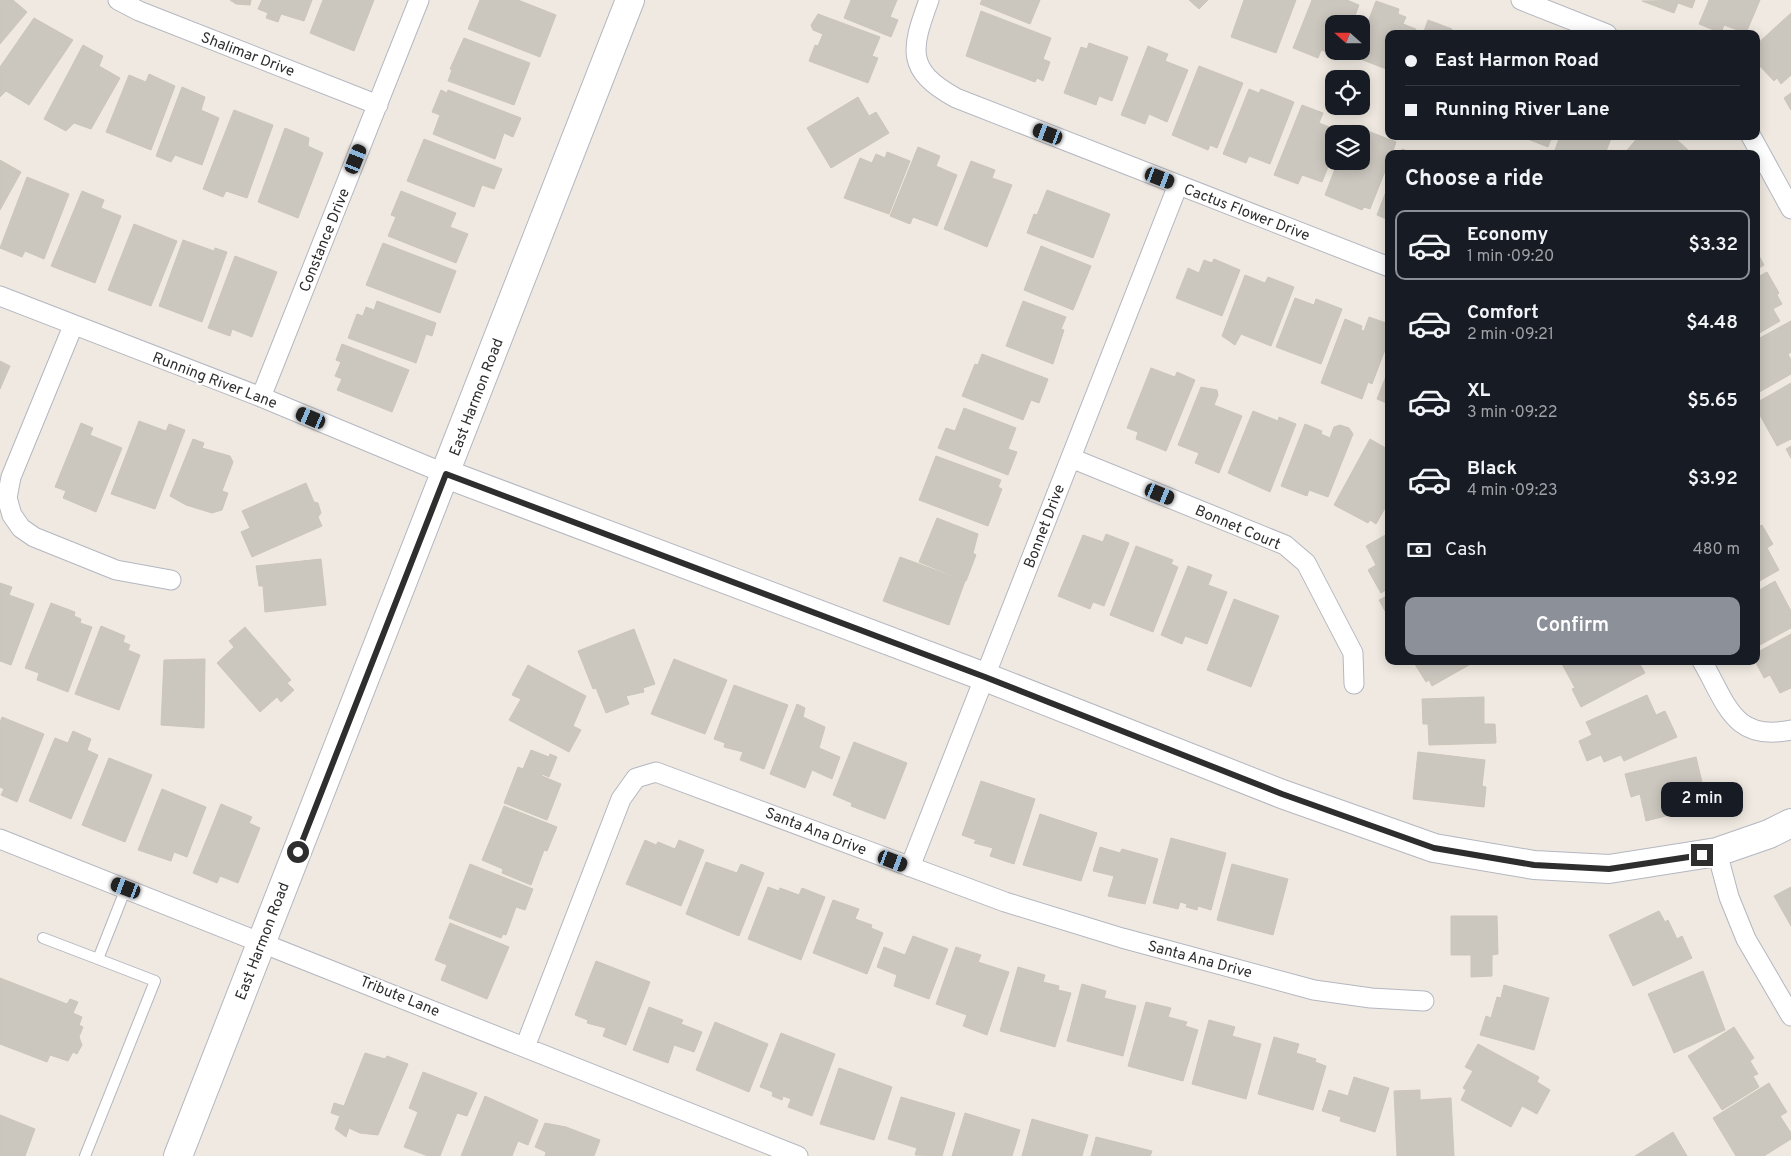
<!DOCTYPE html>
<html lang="en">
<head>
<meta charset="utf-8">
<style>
	:root { --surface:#171b24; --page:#242831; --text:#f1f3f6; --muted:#9ea1a6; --line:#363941; --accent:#8c9099 }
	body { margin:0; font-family:Overpass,sans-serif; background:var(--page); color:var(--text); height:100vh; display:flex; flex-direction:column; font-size:19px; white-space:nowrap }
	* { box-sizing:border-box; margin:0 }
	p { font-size:16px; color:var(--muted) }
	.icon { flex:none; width:28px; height:28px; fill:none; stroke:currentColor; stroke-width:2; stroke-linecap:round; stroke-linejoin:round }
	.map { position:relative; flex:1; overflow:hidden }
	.sheet { position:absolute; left:1385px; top:150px; width:375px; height:515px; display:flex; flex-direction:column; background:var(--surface); border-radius:10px; box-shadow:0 2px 12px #0003 }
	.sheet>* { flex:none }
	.banner { position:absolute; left:1385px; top:30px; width:375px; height:110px; border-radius:10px; box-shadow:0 2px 12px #0003; display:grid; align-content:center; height:110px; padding:0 20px; background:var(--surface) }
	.needle { width:32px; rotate:291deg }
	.controls { position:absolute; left:1325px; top:15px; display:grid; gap:10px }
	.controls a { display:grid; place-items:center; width:45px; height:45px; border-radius:10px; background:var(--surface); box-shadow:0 2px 12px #0003; font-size:25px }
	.end { position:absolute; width:22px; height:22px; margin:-11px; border:6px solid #2e2e2e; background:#fff; box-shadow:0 0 0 2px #fff }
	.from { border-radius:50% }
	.bubble { position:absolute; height:35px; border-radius:10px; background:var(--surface); box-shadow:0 2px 12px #0003; font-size:16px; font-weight:600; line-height:35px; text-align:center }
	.car { position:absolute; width:15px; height:30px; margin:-15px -8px; border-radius:6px; box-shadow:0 0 4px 1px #0007; background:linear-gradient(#222 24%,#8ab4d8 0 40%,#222 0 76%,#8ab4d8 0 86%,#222 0) }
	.banner b { display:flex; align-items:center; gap:18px; height:48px; font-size:19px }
	.banner b+b { border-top:1px solid var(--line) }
	.banner i { width:12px; height:12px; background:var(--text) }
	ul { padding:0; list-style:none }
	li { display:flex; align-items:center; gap:15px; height:70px; margin:0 10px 8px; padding:0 10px; border:2px solid transparent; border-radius:10px }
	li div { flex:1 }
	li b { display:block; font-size:19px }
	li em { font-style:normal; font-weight:600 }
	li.on { border-color:var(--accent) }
	li>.icon { width:45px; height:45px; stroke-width:1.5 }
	h2 { padding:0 20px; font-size:22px; line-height:60px }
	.pay { display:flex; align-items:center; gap:12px; height:55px; padding:0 20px; font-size:19px }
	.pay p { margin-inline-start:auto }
	.primary-button { display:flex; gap:10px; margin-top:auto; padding:10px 20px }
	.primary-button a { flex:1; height:58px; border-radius:10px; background:var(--accent); color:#fff; font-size:20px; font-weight:600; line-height:58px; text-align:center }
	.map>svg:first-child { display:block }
	.building { fill:#cbc7bf; stroke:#cbc5ba }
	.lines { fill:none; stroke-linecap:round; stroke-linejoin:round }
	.lane-casing { stroke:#b4b7c1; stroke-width:12 }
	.street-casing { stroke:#b4b7c1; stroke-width:21 }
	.secondary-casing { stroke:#b4b7c1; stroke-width:30 }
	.lane { stroke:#fff; stroke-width:10 }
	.street { stroke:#fff; stroke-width:19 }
	.secondary { stroke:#fff; stroke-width:28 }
	.route { stroke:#2e2e2e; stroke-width:6 }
	.labels { text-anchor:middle; stroke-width:4.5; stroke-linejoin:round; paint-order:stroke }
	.street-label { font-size:15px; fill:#2e2e2e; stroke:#fff }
</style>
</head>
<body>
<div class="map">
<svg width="1791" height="1156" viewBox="0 0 1791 1156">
	<rect width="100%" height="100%" fill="#efe9e1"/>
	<path class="building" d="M0,0H13L27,12L0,44Z
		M230,0H251L250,5L236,4Z
		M262,0H312L304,21L281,14L278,22L266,18L268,13L258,9Z
		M323,0H374L354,51L310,33Z
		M480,0H518L556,15L540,57L468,29Z
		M851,0H897L890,17L898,20L891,37L844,18Z
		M982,0H1040L1030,24L980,4Z
		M1189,0H1208L1199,9Z
		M1244,0H1296L1276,53L1231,37Z
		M1312,0H1347L1359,5L1352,24H1334V51H1341L1339,56L1321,50L1318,58L1293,48Z
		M1695,0L1692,8L1678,3L1674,13L1642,1Z
		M1709,0H1760L1746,33L1724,25L1721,33L1699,24Z
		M1376,1L1399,9L1398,14L1406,17L1403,24L1416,29L1415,34H1389V70L1355,57L1357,51H1361V40Z
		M981,11L1051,38L1043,59L1050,62L1043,81L1037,78L1035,82L966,56Z
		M1791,13V75L1781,84L1777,78L1774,81L1756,62V45Z
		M818,14L880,37L872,56L878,58L868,83L809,61L815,45L818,46L823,34L813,30L811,25Z
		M34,18L73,40L29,105L6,91L0,97V67Z
		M1428,20L1452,29L1451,32L1456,34H1423Z
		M464,38L530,63L514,105L448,81L452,70L450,69Z
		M1089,43L1128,57L1112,101L1099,96L1096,105L1064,93L1081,47L1087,49Z
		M83,45L103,56L99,66L120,78L91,129L74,123L66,131L44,119Z
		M1148,46L1168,54L1165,61L1188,70L1167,122L1149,114L1145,124L1121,115Z
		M1199,66L1243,83L1217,148L1210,145L1208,150L1172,135Z
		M149,74L175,86L151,150L106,132L129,75L146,82Z
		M182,87L205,97L201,110L219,118L202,165L175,155L171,162L156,156Z
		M1249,89L1259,93L1261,89L1294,102L1270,164L1249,156L1246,163L1223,154Z
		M441,90L447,93L448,90L521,118L513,137L504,133L495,159L433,134L440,115L432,112Z
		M1791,93V110L1784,98Z
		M858,97L869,116L876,112L889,133L831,168L807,128Z
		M1302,105L1323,113L1319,123L1342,132L1341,134H1334V152L1322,182L1302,175L1298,184L1274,175Z
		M234,110L273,125L247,198L226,191L223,197L203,189Z
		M1352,125L1396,142L1392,154H1389V161L1370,209L1364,207L1362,210L1325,195L1338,161H1361V134H1349Z
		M285,128L309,138L308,146L323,153L298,218L258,202Z
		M1520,136H1552L1548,147Z
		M1560,136H1612L1605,154H1564L1555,150Z
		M1639,136H1673L1688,150L1684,154H1624Z
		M424,139L502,169L494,189L482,185L474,207L407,181Z
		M918,147L940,156L936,166L957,175L937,226L913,217L910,224L890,216Z
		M1402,149L1413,153L1414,151L1423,154H1400Z
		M887,152L910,161L889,214L844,198L860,158L872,163L876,154L885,158Z
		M0,160L21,172L0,210Z
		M971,161L995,170L992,178L1012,185L987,247L944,229Z
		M27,177L69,194L44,259L25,251L22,257L0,248Z
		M1389,184V220L1377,215Z
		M1047,190L1110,214L1093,258L1027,233L1034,214L1037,215Z
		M82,191L104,200L101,208L121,216L95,283L51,266Z
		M401,191L456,213L450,227L468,234L456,263L388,236L396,217L391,215Z
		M134,224L177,241L151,306L108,290Z
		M183,240L214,251L215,248L227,252L202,322L159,306Z
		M383,243L456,271L440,313L366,285Z
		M1041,246L1091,266L1073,310L1024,290Z
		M1756,250L1764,265L1756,270Z
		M235,256L277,272L252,337L232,329L230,336L208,328Z
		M1214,259L1240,270L1222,316L1176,298L1188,268L1199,273L1204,260L1212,263Z
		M1767,272L1779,293L1777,295L1782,304L1773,309L1780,321L1756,335V278Z
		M1245,275L1265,283L1268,277L1294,287L1271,346L1241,334L1235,345L1222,336Z
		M1295,298L1314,305L1316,299L1342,309L1321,364L1276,347Z
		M377,301L436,323L432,336L426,334L416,363L348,338L357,314L363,316L366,307L374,310Z
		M1023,301L1066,317L1061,329L1064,330L1053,364L1006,346Z
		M1369,317L1389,324V339L1372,384L1368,382L1362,399L1321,383L1345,319L1362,326L1361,330L1364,331Z
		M1791,321V352L1788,354L1791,360V374L1756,394V340Z
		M342,344L409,370L392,412L337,390L342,379L335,376L341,362L336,360Z
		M982,354L1048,379L1039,403L1031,400L1023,420L962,396L975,364L978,365Z
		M0,361L10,366L0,389Z
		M1151,368L1175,377L1177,372L1195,380L1166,451L1136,439L1138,432L1127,428Z
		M1389,369V404L1377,399Z
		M1791,383V439L1777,446L1756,408V403Z
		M1201,387L1217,390L1218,395L1214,405L1242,416L1219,473L1195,463L1199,453L1178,445Z
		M964,408L1016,428L1008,449L1017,452L1008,475L938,448L946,428L955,431Z
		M1253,411L1278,421L1279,417L1296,424L1270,492L1228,473Z
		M139,421L166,431L169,424L185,430L155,509L111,494Z
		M81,423L93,428L90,435L122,448L96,512L63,498L66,491L55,487Z
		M1305,424L1322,431L1321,434L1330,438L1334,427L1340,425L1349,428L1353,434L1328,497L1309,490L1307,496L1281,486Z
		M193,439L204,443L202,448L230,456L233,462L222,491L228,493L222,510L212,513L186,505L170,496Z
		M1370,439L1389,450V501L1376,524L1370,520L1368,523L1334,505Z
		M1791,446V458L1786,449Z
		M936,456L1001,480L998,487L1002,489L988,526L919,500Z
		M306,483L314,502L318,503L321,513L318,517L322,526L252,557L241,532L250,528L242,511Z
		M937,518L978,534L973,553L976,555L966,581L919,562Z
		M1762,525L1773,544L1767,548L1779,570L1756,583V528Z
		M1389,533V588L1381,593L1368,570L1376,565L1366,546Z
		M1106,534L1129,543L1104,606L1093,602L1090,609L1058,596L1083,535L1103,542Z
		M1136,546L1173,560L1171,564L1178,567L1153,632L1110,615Z
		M900,557L965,581L949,625L883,601Z
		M321,559L326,605L265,612L263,586H259L256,566Z
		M1188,566L1212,575L1208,585L1227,592L1207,644L1185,636L1182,644L1161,635Z
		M1775,581L1791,611V628L1758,646L1756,592Z
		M0,583L12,587L9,595L34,604L11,665L0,661Z
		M1389,595V618L1379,600Z
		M1234,599L1279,616L1251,687L1207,670Z
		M51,603L75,612L74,616L81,619L80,623L92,627L68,692L37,680L39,673L25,668Z
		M101,626L125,636L123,642L130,645L128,650L140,655L119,710L75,694Z
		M245,627L291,680L287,683L294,690L281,702L277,697L260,712L217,663L234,647L229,641Z
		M634,629L655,684L643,688L644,692L626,696L629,704L606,713L596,688L593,689L578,651Z
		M1791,634V688L1780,693L1770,675L1764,678L1755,661L1756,653Z
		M205,659L204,728L161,725L164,660Z
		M674,659L727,680L705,734L651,714Z
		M1413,661H1476L1432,686L1429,680L1426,682Z
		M1567,661H1638L1645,673L1581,707L1572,689L1575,688L1562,664Z
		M528,665L586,696L573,726L581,730L569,752L509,720L521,699L512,695Z
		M734,685L788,705L764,769L740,760L743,752L724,747L725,743L714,739Z
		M1647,695L1656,715L1665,711L1677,737L1624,761L1621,755L1604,762L1601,755L1587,761L1579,741L1592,735L1586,722Z
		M1484,697V724H1495L1496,743L1429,745L1428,724H1423L1422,699Z
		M797,704L805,708L803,717L825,727L819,748L840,757L832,779L812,770L805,788L770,774Z
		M2,717L44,734L17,802L1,795L4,789L0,787V722Z
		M73,731L91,739L87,750L98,755L71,819L29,801L55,738L68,743Z
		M854,742L907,763L885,819L851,806L852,803L833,795Z
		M531,750L549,757L550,754L557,757L549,777L542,774V776L561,784L547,820L504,803L518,767L523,769Z
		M1418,752L1485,760L1482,786L1486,787L1484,807L1413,799Z
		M1696,757L1702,782L1695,784L1701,807L1646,821L1640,794L1631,797L1625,774Z
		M109,758L152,775L125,842L82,825Z
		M981,781L1035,799L1014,864L990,856L993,848L974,843L976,840L962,835Z
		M162,789L206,807L187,857L174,852L171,861L138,850Z
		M221,804L252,817L249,823L260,828L238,883L220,876L217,883L193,873Z
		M504,806L557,827L547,851L544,850L531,885L502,873L503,869L482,860Z
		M1040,814L1097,833L1081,881L1023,865Z
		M1171,838L1226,853L1211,910L1198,906L1197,910L1186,907L1187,904L1180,902L1178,909L1153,903Z
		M645,840L656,845L658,842L675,849L679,840L704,850L681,906L626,884Z
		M1100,847L1120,853L1122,849L1158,859L1145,904L1108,896L1114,876L1093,871Z
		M706,862L737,873L741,864L764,873L739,936L686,914Z
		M470,864L533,889L525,910L516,907L506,935L503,934L501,938L449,918Z
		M1232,864L1288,879L1273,935L1217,920Z
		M768,887L779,891L780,888L799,895L802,888L825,897L801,960L748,939Z
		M1791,887V926L1774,896Z
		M833,900L859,909L855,919L872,925L871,928L883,933L867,974L813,953Z
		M1659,911L1665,922L1668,920L1677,939L1682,936L1692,958L1633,986L1609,935Z
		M1451,916H1497L1498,954L1492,955V976L1471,977V955H1451Z
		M450,923L509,947L487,999L441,980L447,965L435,960Z
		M913,936L948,949L929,999L894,986L897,975L877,967L884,947L905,955Z
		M956,947L981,955L978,962L1009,972L987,1035L963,1026L967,1015L936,1004Z
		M596,961L650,982L626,1045L603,1036L606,1028L587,1023L588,1020L575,1015Z
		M1018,967L1045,975L1043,982L1059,986L1058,990L1071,993L1055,1047L1000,1031Z
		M1703,971L1725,1030L1674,1053L1648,994Z
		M0,978L67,1004L70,999L78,1002L73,1013L82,1017L79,1025L83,1027L79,1037L82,1045L77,1054L73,1052L68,1061L50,1055L47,1062L0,1044Z
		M1082,984L1106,991L1104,998L1136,1006L1123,1056L1067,1041Z
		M1504,985L1549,998L1534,1050L1480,1035L1486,1016L1491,1018L1497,997L1501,998Z
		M1146,1002L1171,1008L1168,1017L1187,1022L1185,1026L1198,1030L1183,1081L1128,1066Z
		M649,1007L683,1020L681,1024L702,1032L694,1052L674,1045L668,1063L633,1050Z
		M1209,1020L1235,1027L1232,1036L1261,1044L1246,1099L1192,1084Z
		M715,1022L768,1044L749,1092L696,1070Z
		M1734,1027L1754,1058L1750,1061L1758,1074L1753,1076L1759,1087L1722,1110L1688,1056Z
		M781,1033L835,1054L812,1116L788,1107L791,1099L783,1096L782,1100L772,1096L773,1092L760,1087Z
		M1274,1037L1299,1044L1296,1053L1316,1059L1315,1062L1326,1066L1313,1110L1258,1094Z
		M1478,1044L1539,1077L1537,1082L1550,1090L1537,1114L1522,1106L1511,1127L1461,1100L1466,1090L1463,1088L1473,1071L1465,1067Z
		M365,1053L385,1059L387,1056L408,1064L378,1135L360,1133L349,1128L346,1137L335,1129L340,1116L331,1113L334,1103L344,1106Z
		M839,1068L892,1087L874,1140L820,1124Z
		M423,1072L477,1093L467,1116L457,1113L440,1156H428L404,1147L418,1112L409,1108Z
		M1354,1077L1389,1088L1375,1132L1340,1121L1341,1117L1322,1111L1329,1090L1348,1096Z
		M1769,1083L1787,1112L1780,1116L1791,1133V1139L1764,1156H1736L1713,1118Z
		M1420,1090V1100L1451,1098L1454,1156H1397L1394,1091Z
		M485,1096L538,1120L528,1145L518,1141L512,1156H461Z
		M901,1097L955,1113L942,1156L915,1155L917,1148L888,1139Z
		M965,1113L1020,1130L1012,1156H952Z
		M0,1115L35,1129L25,1156H0Z
		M1032,1119L1088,1135L1082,1156H1022Z
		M545,1123L566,1127L600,1140L594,1156H545L546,1152L535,1147Z
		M1673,1132L1687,1156H1635Z
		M1096,1137L1152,1151L1150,1156H1091Z"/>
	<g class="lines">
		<defs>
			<path id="lane" d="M43,938L98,959L126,888
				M85,1156L155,981L98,959"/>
			<path id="street" d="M118,0L139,11L378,105
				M929,0C911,49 905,70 956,98L1389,267
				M1521,0L1607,34
				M1751,136L1791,209
				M0,296L261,397L446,474
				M73,326L11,477L7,498L12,515L21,528L34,537L116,570L171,580
				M261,397L419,0
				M1071,458L1285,545L1306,563L1353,653L1354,684
				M1702,661C1727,704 1733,742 1791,730
				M0,839L798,1156
				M1717,852L1729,897L1746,939L1791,1016
				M910,867L1178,185
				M525,1047L621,799L636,778L656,772L1005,902L1122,938L1314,990L1371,998L1424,1001"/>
			<path id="secondary" d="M446,474L985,677L1282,794L1434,848L1534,865L1609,869L1717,852L1769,834L1791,823
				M178,1156L630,0"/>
		</defs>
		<use href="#lane" class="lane-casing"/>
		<use href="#street" class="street-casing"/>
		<use href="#secondary" class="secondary-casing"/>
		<use href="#lane" class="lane"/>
		<use href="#street" class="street"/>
		<use href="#secondary" class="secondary"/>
	</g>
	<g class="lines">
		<path class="route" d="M298,852L446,474L985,677L1282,794L1434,848L1534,865L1609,869L1702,855"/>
	</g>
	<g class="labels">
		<g class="street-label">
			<text transform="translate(248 54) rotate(21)" y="5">Shalimar Drive</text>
			<text transform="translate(1247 212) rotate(21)" y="5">Cactus Flower Drive</text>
			<text transform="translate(324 240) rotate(-68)" y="5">Constance Drive</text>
			<text transform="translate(215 380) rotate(21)" y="5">Running River Lane</text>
			<text transform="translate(476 397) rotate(-69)" y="5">East Harmon Road</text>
			<text transform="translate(1044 526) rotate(-69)" y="5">Bonnet Drive</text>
			<text transform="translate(1238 527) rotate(23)" y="5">Bonnet Court</text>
			<text transform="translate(816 831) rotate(21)" y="5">Santa Ana Drive</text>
			<text transform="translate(262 941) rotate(-69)" y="5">East Harmon Road</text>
			<text transform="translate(1200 959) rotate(15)" y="5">Santa Ana Drive</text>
			<text transform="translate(400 996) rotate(22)" y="5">Tribute Lane</text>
		</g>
	</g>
</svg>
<div class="controls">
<a><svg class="needle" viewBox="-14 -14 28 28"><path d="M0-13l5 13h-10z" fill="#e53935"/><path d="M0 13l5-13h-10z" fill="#9ea1a6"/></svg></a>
<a><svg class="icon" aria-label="locate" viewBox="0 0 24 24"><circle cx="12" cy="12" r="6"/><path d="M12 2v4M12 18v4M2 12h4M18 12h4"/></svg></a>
<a><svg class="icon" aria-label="layers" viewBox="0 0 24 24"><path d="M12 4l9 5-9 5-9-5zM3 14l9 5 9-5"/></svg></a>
</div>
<i class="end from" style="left:298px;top:852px"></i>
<i class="end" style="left:1702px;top:855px"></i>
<div class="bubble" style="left:1661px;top:782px;width:82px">2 min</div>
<i class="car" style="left:1048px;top:134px;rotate:291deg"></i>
<i class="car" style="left:356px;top:159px;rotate:22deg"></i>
<i class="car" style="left:1160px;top:178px;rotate:111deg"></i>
<i class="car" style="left:311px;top:418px;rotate:293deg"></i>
<i class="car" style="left:1160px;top:494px;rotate:112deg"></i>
<i class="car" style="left:893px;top:861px;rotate:111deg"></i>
<i class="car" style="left:126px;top:888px;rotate:291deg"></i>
<div class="banner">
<b><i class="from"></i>East Harmon Road</b>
<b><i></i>Running River Lane</b>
</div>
<section class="sheet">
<h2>Choose a ride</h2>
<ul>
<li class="on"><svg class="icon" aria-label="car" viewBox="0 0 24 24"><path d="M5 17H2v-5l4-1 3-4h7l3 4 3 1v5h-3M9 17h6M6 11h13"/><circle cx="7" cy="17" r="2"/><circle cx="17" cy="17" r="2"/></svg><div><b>Economy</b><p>1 min · 09:20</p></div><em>$3.32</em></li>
<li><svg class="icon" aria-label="car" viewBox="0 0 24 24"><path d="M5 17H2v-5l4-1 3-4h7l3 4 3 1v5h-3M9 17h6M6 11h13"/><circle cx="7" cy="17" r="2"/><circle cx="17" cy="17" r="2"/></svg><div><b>Comfort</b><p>2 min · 09:21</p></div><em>$4.48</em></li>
<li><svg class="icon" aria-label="car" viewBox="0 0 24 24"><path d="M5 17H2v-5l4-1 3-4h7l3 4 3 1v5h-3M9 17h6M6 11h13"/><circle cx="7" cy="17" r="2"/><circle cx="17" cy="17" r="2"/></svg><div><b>XL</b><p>3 min · 09:22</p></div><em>$5.65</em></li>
<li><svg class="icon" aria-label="car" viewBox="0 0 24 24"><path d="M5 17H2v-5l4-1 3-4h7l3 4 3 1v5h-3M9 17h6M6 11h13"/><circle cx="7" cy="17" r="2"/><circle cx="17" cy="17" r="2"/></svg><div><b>Black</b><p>4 min · 09:23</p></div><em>$3.92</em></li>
</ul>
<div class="pay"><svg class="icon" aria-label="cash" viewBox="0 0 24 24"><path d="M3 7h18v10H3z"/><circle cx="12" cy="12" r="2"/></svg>Cash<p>480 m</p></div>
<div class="primary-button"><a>Confirm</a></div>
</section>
</div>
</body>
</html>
